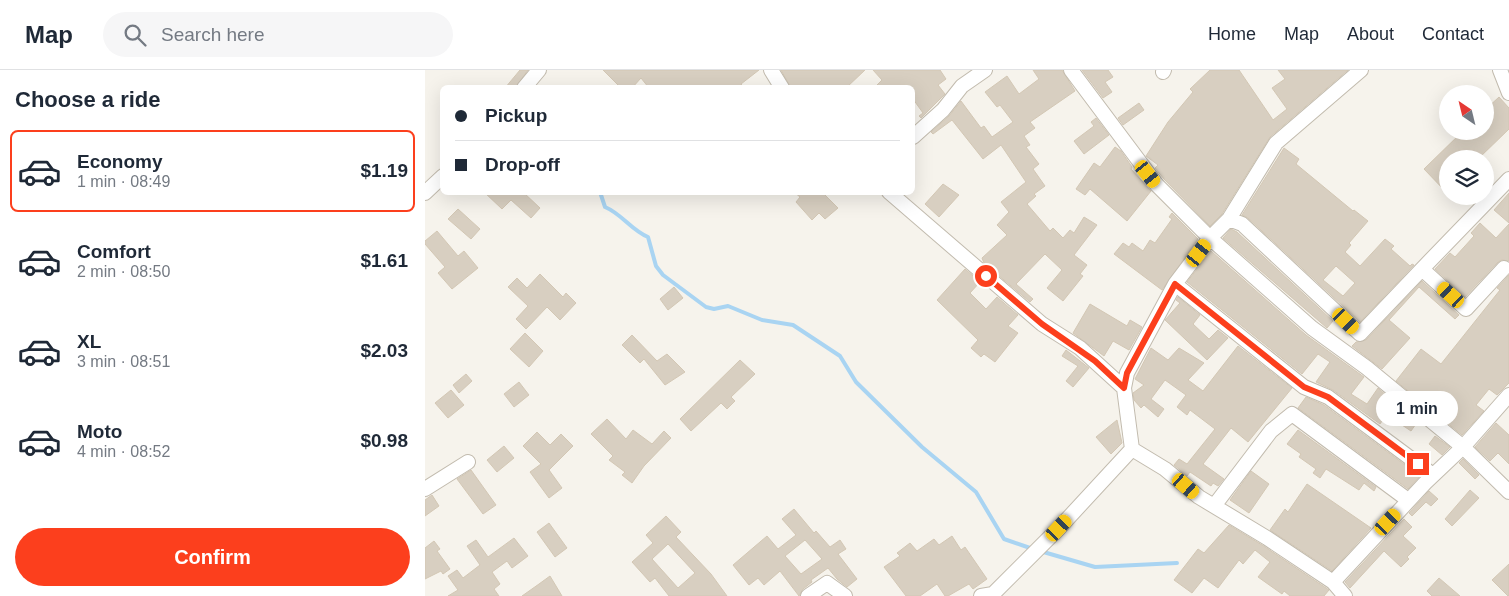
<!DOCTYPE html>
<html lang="en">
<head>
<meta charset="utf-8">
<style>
	:root { --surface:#fff; --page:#f6f6f7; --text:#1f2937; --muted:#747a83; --line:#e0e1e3; --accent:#fc3f1d }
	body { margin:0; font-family:Arial,sans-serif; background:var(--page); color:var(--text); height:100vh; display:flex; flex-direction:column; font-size:19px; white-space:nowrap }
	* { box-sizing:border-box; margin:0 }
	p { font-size:16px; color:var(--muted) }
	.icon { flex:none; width:28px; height:28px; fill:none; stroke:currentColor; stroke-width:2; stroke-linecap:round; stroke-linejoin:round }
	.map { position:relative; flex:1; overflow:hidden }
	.panel { display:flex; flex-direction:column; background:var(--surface); width:425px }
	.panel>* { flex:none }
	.hud { position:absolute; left:15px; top:15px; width:475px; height:110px; border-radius:8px; box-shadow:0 5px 20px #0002; display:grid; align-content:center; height:110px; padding:0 15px; background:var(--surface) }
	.needle { width:32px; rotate:325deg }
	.controls { position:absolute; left:1014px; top:15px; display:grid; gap:10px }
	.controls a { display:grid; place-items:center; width:55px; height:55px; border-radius:50%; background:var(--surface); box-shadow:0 5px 20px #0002; font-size:25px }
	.end { position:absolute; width:22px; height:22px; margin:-11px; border:6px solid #fc3f1d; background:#fff; box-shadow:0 0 0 2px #fff }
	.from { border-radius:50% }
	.bubble { position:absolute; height:35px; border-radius:18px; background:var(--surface); box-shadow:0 5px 20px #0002; font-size:16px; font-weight:700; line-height:35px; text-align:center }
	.car { position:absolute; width:15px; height:30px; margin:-15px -8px; border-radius:6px; box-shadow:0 0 4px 1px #0007; background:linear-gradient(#f5c518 24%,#345 0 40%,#f5c518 0 76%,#345 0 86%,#f5c518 0) }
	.hud b { display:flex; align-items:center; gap:18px; height:48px; font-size:19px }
	.hud b+b { border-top:1px solid var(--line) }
	.hud i { width:12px; height:12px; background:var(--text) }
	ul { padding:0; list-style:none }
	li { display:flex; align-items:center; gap:15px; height:82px; margin:0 10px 8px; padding:0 5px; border:2px solid transparent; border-radius:8px }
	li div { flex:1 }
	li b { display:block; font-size:19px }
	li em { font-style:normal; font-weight:700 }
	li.current { border-color:var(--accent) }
	li>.icon { width:45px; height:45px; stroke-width:1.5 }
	h2 { padding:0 15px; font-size:22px; line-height:60px }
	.button { display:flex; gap:10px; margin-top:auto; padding:10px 15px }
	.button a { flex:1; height:58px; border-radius:30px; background:var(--accent); color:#fff; font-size:20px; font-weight:700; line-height:58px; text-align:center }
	header { display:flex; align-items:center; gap:30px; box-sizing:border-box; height:70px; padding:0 25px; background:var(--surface); border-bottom:1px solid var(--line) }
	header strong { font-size:24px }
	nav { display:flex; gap:28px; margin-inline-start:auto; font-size:18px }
	.search { width:350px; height:45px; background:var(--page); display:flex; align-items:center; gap:12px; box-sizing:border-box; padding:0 18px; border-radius:28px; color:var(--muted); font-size:19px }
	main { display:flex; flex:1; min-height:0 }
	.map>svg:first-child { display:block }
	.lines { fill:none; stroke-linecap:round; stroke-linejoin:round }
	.stream { stroke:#a9d4f2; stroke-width:4 }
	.building { fill:#d8cfc1; stroke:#d3c7b4; fill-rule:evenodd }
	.street-casing { stroke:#c2bbae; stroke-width:16 }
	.street { stroke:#fff; stroke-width:14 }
	.route { stroke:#fc3f1d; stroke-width:6 }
</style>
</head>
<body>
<header>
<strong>Map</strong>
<div class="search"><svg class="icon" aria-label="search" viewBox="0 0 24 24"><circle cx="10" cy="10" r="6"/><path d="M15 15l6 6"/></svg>Search here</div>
<nav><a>Home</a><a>Map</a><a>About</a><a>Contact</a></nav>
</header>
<main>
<section class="panel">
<h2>Choose a ride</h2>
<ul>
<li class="current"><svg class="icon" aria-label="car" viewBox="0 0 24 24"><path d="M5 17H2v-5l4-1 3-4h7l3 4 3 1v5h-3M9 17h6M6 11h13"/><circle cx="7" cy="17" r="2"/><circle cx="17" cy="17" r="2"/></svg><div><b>Economy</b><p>1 min · 08:49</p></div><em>$1.19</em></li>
<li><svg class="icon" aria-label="car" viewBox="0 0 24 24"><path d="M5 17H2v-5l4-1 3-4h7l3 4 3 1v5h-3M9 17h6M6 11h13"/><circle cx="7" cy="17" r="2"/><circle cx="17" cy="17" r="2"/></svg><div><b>Comfort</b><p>2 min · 08:50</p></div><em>$1.61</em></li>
<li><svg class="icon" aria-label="car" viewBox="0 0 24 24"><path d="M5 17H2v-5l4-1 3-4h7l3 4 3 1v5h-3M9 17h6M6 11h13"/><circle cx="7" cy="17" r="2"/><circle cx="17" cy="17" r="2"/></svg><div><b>XL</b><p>3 min · 08:51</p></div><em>$2.03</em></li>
<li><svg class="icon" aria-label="car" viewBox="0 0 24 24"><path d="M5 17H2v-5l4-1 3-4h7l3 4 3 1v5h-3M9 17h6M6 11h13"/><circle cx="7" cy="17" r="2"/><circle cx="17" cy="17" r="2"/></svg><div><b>Moto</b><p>4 min · 08:52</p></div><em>$0.98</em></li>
</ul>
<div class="button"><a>Confirm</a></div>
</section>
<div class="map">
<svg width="1084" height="526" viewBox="0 0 1084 526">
	<rect width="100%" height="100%" fill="#f6f3ec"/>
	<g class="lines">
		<path class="stream" d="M175,122L180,137C197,144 206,160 223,167L231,196L238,205L281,237L289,239L303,236L337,250L368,255L415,286L431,312L497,377L551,422L579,469L608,479
			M615,481L670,497L752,493"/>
	</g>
	<path class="building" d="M95,0H103L90,18H80Z
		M178,0H334L316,14L319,18H224L216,8L207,18H196Z
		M356,0H440L421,18H366Z
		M448,0H515L521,9L513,15L520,24L496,48L494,46L498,43L488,29V18H449L457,10Z
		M608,0H637L650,21L605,52L610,58L599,66L605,75L601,77L614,94L608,99L620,116L609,124L611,126L602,134L625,161L628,158L638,168L645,160L649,163L659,147L672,155L649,185L662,195L655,204L658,206L638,231L622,218L637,200L620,184L591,214L608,229L605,232L559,193L557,188L582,165L572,155L584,142L576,132L601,112L576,75L558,89L527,50L508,64L506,62L524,46L536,31L556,58L559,56L567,67L588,52L575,35L572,37L560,22L582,6L594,24L614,9Z
		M657,0H683L688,7L680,12L687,22L678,28Z
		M785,0H814L848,50L862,39L847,18L860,9L853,0H923L845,67L797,144L785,156L739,109L730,98L733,95L721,86L743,52L768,22L765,19Z
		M1074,27L1084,38V59L1053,89H1022V123L999,99L1038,61H1060V40Z
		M714,33L719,40L698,55L693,48Z
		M671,48L684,65L659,84L649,71L669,56L666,52Z
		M690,77L696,81L707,97L706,99L726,121L702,151L665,119L660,125L651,119L669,93L675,97Z
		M859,78L874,89L871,94L928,141L929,140L943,151L924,173L926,175L920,182L935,196L960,169L969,176L966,179L985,196L987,194L989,195L935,252L823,148L817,145ZM911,196L930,213L918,226L898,210Z
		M518,114L534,125L514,147L500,134Z
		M59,122H98L115,138L106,148L86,130L77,139Z
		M369,122H397L413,138L400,149L394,143L387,150L371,132L375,127Z
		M1084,123V153L1069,140Z
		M33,139L55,159L46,169L23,149Z
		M747,143L773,169L737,220L689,184L698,173L704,177L707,173L718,181L725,170L730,173L747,149L744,147Z
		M1055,153L1071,168L1084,154V191L1077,190L1073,192L1040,227L1010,199L1025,183L1030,187L1049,166L1046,163Z
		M806,159L812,162L908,251L902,258L798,168Z
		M12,161L33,186L39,181L53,198L27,219L13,203L20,197L0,174V171Z
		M786,181L881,265L939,307L926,324L942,334L953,318L964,328L954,344L959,348L955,354L908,320L891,312L905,292L893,284L877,304L762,212Z
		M540,199L555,212L545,223L561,239L572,227L593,245L583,256L593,263L570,292L559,284L556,287L546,278L553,270L512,230Z
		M115,204L138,227L141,223L151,233L135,250L122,237L101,259L91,249L103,236L83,217L92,208L102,218Z
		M1084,205V313L1072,325L1064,319L1051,335L1059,341L1037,365L971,311L996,279L1016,294L1075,220L1072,218Z
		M997,211L1034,245L1030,249L994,217L964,250L985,268L957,299L927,276L931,272L941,270Z
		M249,217L258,228L243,240L235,229Z
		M753,227L775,245L768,254L784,269L793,260L803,268L782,290L740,250L755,233L751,230Z
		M665,234L702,256L705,250L717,257L704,280L688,271L679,286L648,263Z
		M100,263L118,281L104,297L85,279Z
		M207,265L232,291L242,284L260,302L240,315L219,289L215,293L197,275Z
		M813,276L867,318L823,372L806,358L778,394L799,409L793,416L788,413L786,416L765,402L762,406L749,395L754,389L762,394L790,359L765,340L762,345L752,337L761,325L740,310L726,329L739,339L733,347L719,335L716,338L709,330L708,323L719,315L710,309L726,278L743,290L754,278L779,293L763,310L778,321Z
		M641,280L664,298L648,317L641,311L653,296L637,286Z
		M315,290L330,304L306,327L310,331L302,339L296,333L266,361L255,349Z
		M41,304L47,311L34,323L28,315Z
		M94,312L104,325L89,337L79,324Z
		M26,320L39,335L23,348L10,333Z
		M881,327L899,335L995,406L983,419L873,338Z
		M985,344L993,351L986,361L977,355Z
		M182,349L201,369L208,360L227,374L239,361L246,368L219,396L207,413L197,405L200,402L184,390L188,386L166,364Z
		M692,350L697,373L686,384L671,367Z
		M1071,353L1084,365V394L1073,383L1065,391L1050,377Z
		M873,360L951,417L949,421L939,413L934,420L901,399L895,408L888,403L891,399L874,387L876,384L862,374Z
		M112,362L125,375L136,364L148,376L124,400L137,418L124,428L105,402L116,394L98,376Z
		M1010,366L1025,377L1017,385L1004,374Z
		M79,376L89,388L72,402L62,390Z
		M1038,389L1054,405L1050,409L1034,393Z
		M46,400L71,435L58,444L32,409Z
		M826,401L844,414L824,443L805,430Z
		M882,414L946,458L907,501L845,460L860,439L863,442Z
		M1045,420L1054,428L1027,456L1020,449Z
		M1004,421L1013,429L1006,436L1001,432L987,446L984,443Z
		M7,425L14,436L0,446V430Z
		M369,439L389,463L391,461L405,477L415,470L421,479L413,484L432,509L422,517L412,509L403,498L386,510L387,512L378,519L374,526L355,501L339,515L333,508L324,515L308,495L342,466L353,479L371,465L357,449ZM380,470L397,489L376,504L360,486Z
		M241,446L256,462L251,467L286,504L302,526H244L230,508L225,512L207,492L228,473L221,465ZM243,474L270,503L253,518L227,489Z
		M979,449L987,457L978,466L991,478L982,487L984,489L976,497L959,481L925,518L920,512Z
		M124,453L142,478L130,487L112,462Z
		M804,455L837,475L904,520L899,526H865L859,521L857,524L833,507L845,492L830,480L818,494L814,490L793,518L779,508L767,523L749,510L773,479L779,483Z
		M527,466L536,480L540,477L562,509L548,519L544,514L523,526H520L512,514L495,526H481L459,497L475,486L472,483L485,473L492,481L509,469L514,475Z
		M89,468L103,486L87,498L82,491L67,502L75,514L69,519L74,526H23L33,520L23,506L32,500L38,508L55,495L42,476L51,470L63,487Z
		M9,471L15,479L12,481L25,499L18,504L16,501L0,509V478Z
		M1084,494V526H1083L1067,510Z
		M125,506L137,526H97L114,514Z
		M1014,508L1035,526H1007L1002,521Z"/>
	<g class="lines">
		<defs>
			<path id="street" d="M346,0L357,18
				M646,0L732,115L785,168L887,258L942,298L1038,377L1084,422
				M1075,0L1084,23
				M738,2L739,0
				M99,18L114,0
				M488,67L518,40L537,16L560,0
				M464,122L617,254L655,278L699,318
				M0,123L18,106
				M804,149L817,154L935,264L997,199L1041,239L1079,198
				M997,199L1084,109
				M750,214L879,317L903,327L1008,405
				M707,379L740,399L774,427L842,468L908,512L920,526
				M0,419L43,392
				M789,436L846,361L867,344L983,430
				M908,512L1000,413L1038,377L1084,325
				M383,526L402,513L420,526
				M556,526L568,524L634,458L707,379L699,318L702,303L750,214L785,168L804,149L851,73L936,0"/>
		</defs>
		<use href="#street" class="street-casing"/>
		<use href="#street" class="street"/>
	</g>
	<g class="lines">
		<path class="route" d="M561,206L617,254L670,291L699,318L702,303L750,214L879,317L903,327L993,394"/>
	</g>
</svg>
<div class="controls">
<a><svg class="needle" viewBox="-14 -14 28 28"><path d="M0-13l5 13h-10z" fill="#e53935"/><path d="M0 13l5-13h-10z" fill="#747a83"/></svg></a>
<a><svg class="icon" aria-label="layers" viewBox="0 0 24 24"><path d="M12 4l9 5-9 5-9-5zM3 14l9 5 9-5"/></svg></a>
</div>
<i class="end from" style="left:561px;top:206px"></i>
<i class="end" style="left:993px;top:394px"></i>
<div class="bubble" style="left:951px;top:321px;width:82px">1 min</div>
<i class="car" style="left:723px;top:104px;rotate:141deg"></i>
<i class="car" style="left:774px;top:183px;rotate:37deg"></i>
<i class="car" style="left:1026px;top:225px;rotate:312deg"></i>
<i class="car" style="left:921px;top:251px;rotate:134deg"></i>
<i class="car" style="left:761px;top:416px;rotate:131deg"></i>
<i class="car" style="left:963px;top:452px;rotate:43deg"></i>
<i class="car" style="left:634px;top:458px;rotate:43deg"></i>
<div class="hud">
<b><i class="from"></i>Pickup</b>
<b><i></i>Drop-off</b>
</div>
</div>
</main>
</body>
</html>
